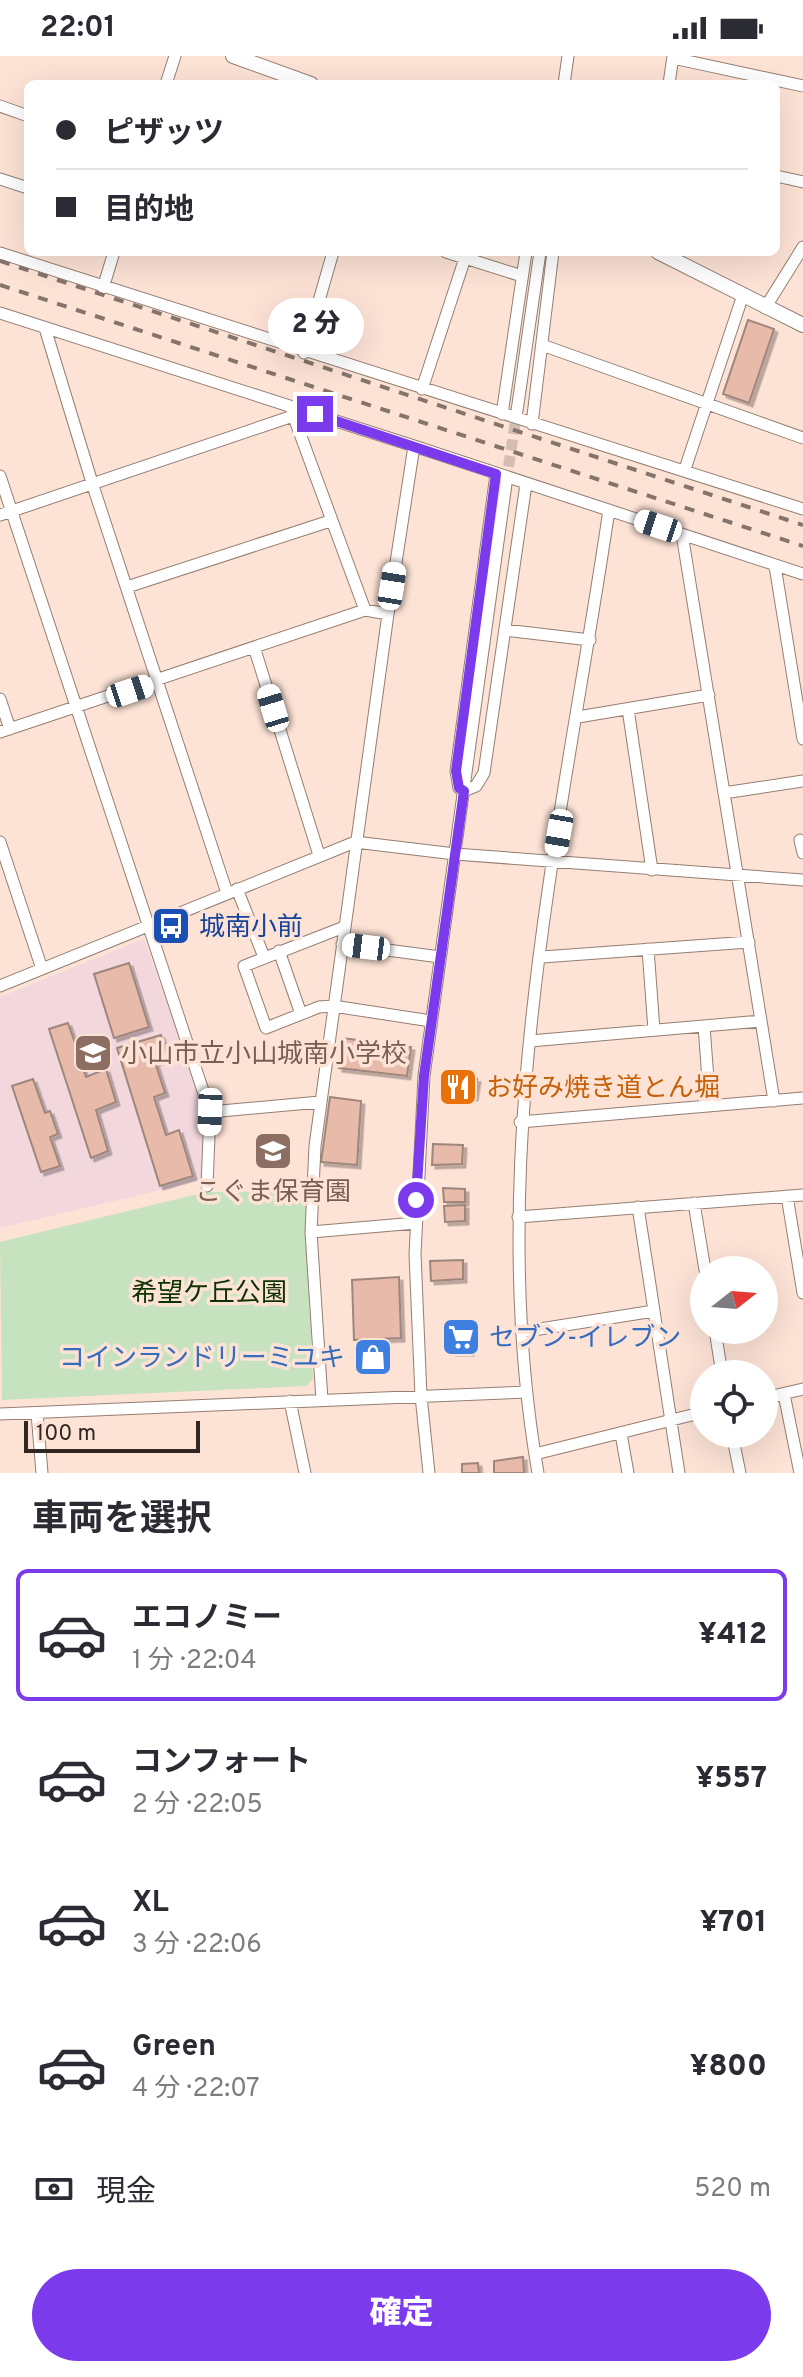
<!DOCTYPE html>
<html lang="ja">
<head>
<meta charset="utf-8">
<style>
	:root { --surface:#fff; --page:#f2f2f3; --text:#2b2b33; --muted:#7c7c81; --line:#e1e1e2; --accent:#7c3aed }
	body { margin:0; font-family:Overpass,"Noto Sans JP",sans-serif; background:var(--page); color:var(--text); height:100vh; display:flex; flex-direction:column; font-size:30px; white-space:nowrap }
	* { box-sizing:border-box; margin:0 }
	p { font-size:26px; color:var(--muted) }
	.icon { flex:none; width:44px; height:44px; fill:none; stroke:currentColor; stroke-width:2; stroke-linecap:round; stroke-linejoin:round }
	.map { position:relative; height:1417px; overflow:hidden }
	.side { display:flex; flex-direction:column; background:var(--surface); flex:1 }
	.side>* { flex:none }
	.top-card { position:absolute; left:24px; top:24px; width:756px; height:176px; border-radius:12px; box-shadow:0 8px 32px #0002; display:grid; align-content:center; height:176px; padding:0 32px; background:var(--surface) }
	.needle { width:52px; rotate:73deg }
	.buttons { position:absolute; left:690px; top:1200px; display:grid; gap:16px }
	.buttons a { display:grid; place-items:center; width:88px; height:88px; border-radius:50%; background:var(--surface); box-shadow:0 8px 32px #0002; font-size:40px }
	.scale { position:absolute; left:24px; bottom:20px; width:176px; box-sizing:border-box; padding-left:8px; border:4px solid #302722; border-top:0; font-size:22px; line-height:28px; white-space:nowrap; color:#302722; -webkit-text-stroke:6px #fde3d6; paint-order:stroke }
	.end { position:absolute; width:36px; height:36px; margin:-18px; border:10px solid #7c3aed; background:#fff; box-shadow:0 0 0 4px #fff }
	.from { border-radius:50% }
	.bubble { position:absolute; height:56px; border-radius:28px; background:var(--surface); box-shadow:0 8px 32px #0002; font-size:26px; font-weight:800; line-height:56px; text-align:center }
	.car { position:absolute; width:24px; height:48px; margin:-24px -12px; border-radius:10px; box-shadow:0 0 6px 2px #0007; background:linear-gradient(#fff 24%,#345 0 40%,#fff 0 76%,#345 0 86%,#fff 0) }
	.top-card b { display:flex; align-items:center; gap:28px; height:76px; font-size:30px }
	.top-card b+b { border-top:2px solid var(--line) }
	.top-card i { width:20px; height:20px; background:var(--text) }
	ul { padding:0; list-style:none }
	li { display:flex; align-items:center; gap:24px; height:132px; margin:0 16px 12px; padding:0 16px; border:4px solid transparent; border-radius:12px }
	li div { flex:1 }
	li b { display:block; font-size:30px }
	li em { font-style:normal; font-weight:800 }
	li.active { border-color:var(--accent) }
	li>.icon { width:72px; height:72px; stroke-width:1.5 }
	h2 { padding:0 32px; font-size:36px; line-height:96px }
	.pay { display:flex; align-items:center; gap:20px; height:88px; padding:0 32px; font-size:30px }
	.pay p { margin-inline-start:auto }
	.primary-button { display:flex; gap:16px; margin-top:auto; padding:16px 32px }
	.primary-button a { flex:1; height:92px; border-radius:48px; background:var(--accent); color:#fff; font-size:32px; font-weight:800; line-height:92px; text-align:center }
	.status { display:flex; justify-content:space-between; align-items:center; height:56px; padding:0 40px; background:var(--surface); direction:ltr }
	.status svg { height:22px; fill:currentColor }
	.map>svg:first-child { display:block }
	.education { fill:#f2d8dd }
	.green { fill:#c6e2bf }
	.building { fill:#e7baa9; stroke:#9e867c; stroke-width:2; filter:url(#shadow) }
	.lines { fill:none; stroke-linecap:round; stroke-linejoin:round }
	.minor-tunnel { stroke:#d4bdb2; stroke-width:11; stroke-dasharray:11 5.5; stroke-linecap:butt }
	.minor-casing { stroke:#947e72; stroke-width:13 }
	.major-casing { stroke:#947e72; stroke-width:16 }
	.minor { stroke:#fff; stroke-width:11 }
	.major { stroke:#fff; stroke-width:14 }
	.rail { stroke:#84746c; stroke-width:4; stroke-dasharray:10 10; stroke-linecap:butt }
	.route { stroke:#7c3aed; stroke-width:10 }
	.labels { text-anchor:middle; stroke-width:7; stroke-linejoin:round; paint-order:stroke }
	.transit-label { font-size:26px; fill:#164399; stroke:#fde3d6; text-anchor:start }
	.education-label { font-size:26px; fill:#785e54; stroke:#fde3d6; text-anchor:start }
	.food-label { font-size:26px; fill:#c56008; stroke:#fde3d6; text-anchor:start }
	.park-label { font-size:26px; fill:#0c3200; stroke:#fde3d6 }
	.shop-label { font-size:26px; fill:#366cbe; stroke:#fde3d6; text-anchor:start }
</style>
</head>
<body>
<div class="status"><b>22:01</b><svg viewBox="0 0 49 12"><path d="M0 12V9h3v3zM5 12V6h3v6zM10 12V3h3v9zM15 12V0h3v12zM26 1h20v11H26zM47 4h2v5h-2z"/></svg></div>
<div class="map">
<svg width="803" height="1417" viewBox="0 0 803 1417">
	<defs>
		<filter id="shadow"><feDropShadow dx="3.5" dy="3.5" stdDeviation="0" flood-color="#0004"/></filter>
	</defs>
	<rect width="100%" height="100%" fill="#fde3d6"/>
	<path class="education" d="M144,883L205,1054L203,1124L0,1172V941Z"/>
	<path class="green" d="M309,1135L306,1175L313,1323L306,1330L2,1344L0,1186L206,1136Z"/>
	<path class="building" d="M748,264L774,273L749,347L723,338Z
		M129,907L149,971L114,982L94,918Z
		M68,967L75,987L83,984L88,998L79,1001L86,1021L106,1013L116,1046L96,1054L108,1095L91,1102L49,973Z
		M161,979L168,1001L155,1006L165,1037L154,1041L166,1079L179,1074L193,1120L160,1130L117,992Z
		M342,982L411,991L407,1020L339,1012Z
		M442,1020L477,1023L474,1041L440,1039Z
		M33,1023L45,1057L50,1055L58,1078L50,1081L60,1110L41,1116L12,1030Z
		M330,1041L361,1045L357,1109L321,1106Z
		M433,1088L463,1089L462,1108L432,1109Z
		M443,1132L465,1133V1146H444Z
		M465,1149V1165L445,1166L444,1150Z
		M463,1204V1223L431,1225L430,1205Z
		M399,1221L401,1282L354,1284L352,1224Z
		M452,1265H468L470,1296H453Z
		M384,1287L385,1313H363L362,1289Z
		M523,1401L524,1417H494V1405Z
		M478,1407L479,1417H462V1408Z"/>
	<g class="lines">
		<path class="minor-tunnel" d="M506,427L517,355"/>
		<defs>
			<path id="minor" d="M673,2L803,30
				M166,28L175,0
				M564,28L568,0
				M669,28L673,0
				M0,50L28,60
				M776,120L803,126
				M0,123L28,132
				M446,196L522,220
				M0,197L803,453
				M103,232L114,196
				M765,252L803,191
				M0,257L414,390
				M45,272L93,430L227,837
				M542,289L803,382
				M304,297L333,196
				M422,333L465,202
				M517,355L540,196
				M292,356L365,554
				M502,358L526,196
				M532,368L553,196
				M685,413L743,239
				M0,420L210,1056L207,1130
				M0,459L293,360
				M682,478L774,1045
				M775,510L803,683
				M127,531L330,465
				M505,574L590,584
				M255,594L319,799
				M0,643L10,673
				M628,653L652,814
				M578,661L709,639
				M0,676L365,554L388,558
				M463,734L459,732L456,715L496,418
				M464,735L476,730L484,717L526,428
				M724,737L803,725
				M800,784L803,797
				M0,786L42,913
				M237,833L264,901
				M344,871L244,910L266,972L319,951L333,950L431,965
				M342,888L440,901
				M648,893L654,974
				M279,895L301,958
				M542,901L749,886
				M0,930L355,786L455,798L803,824
				M704,970L710,1050
				M530,985L761,965
				M210,1056L320,1046
				M520,1066L803,1042
				M787,1140L803,1237
				M694,1147L705,1214
				M638,1151L679,1417
				M518,1161L803,1139
				M311,1176L416,1167
				M715,1274L722,1318
				M521,1276L654,1255
				M784,1338L800,1417
				M764,1342L803,1333
				M322,1344L311,1176L315,1090L388,558L414,390L803,518
				M290,1345L305,1417
				M37,1357L42,1417
				M0,1358L526,1336
				M621,1378L628,1417
				M732,1378L740,1417
				M535,1398L704,1356
				M429,1417L421,1340L415,1198L424,1020L506,428
				M538,1417C482,1097 562,771 609,454"/>
			<path id="major" d="M233,0L311,28
				M658,196L803,269"/>
		</defs>
		<use href="#minor" class="minor-casing"/>
		<use href="#major" class="major-casing"/>
		<use href="#minor" class="minor"/>
		<use href="#major" class="major"/>
		<path class="rail" d="M0,205L803,469
			M0,229L803,490"/>
	</g>
	<g class="lines">
		<path class="route" d="M315,358L496,418L456,715L459,732L464,735L424,1020L416,1144"/>
	</g>
	<defs>
		<symbol id="bus-square" viewBox="-11 -11 22 22"><rect x="-9" y="-9" width="18" height="18" rx="4" fill="#1a4fb4" stroke="#fde3d6"/><path d="M-5-6H5V4H4V6H2V4H-2V6H-4V4H-5ZM-3.5-4V0h7V-4ZM-3.5 1.2v1.5H-2V1.2ZM2 1.2v1.5H3.5V1.2Z" fill="#fff"/></symbol>
		<symbol id="school-square" viewBox="-11 -11 22 22"><rect x="-9" y="-9" width="18" height="18" rx="4" fill="#8d6e63" stroke="#fde3d6"/><path d="M0-5L7-2L0 1L-7-2ZM-4 1L0 2.5L4 1V4Q0 6-4 4Z" fill="#fff"/></symbol>
		<symbol id="restaurant-square" viewBox="-11 -11 22 22"><rect x="-9" y="-9" width="18" height="18" rx="4" fill="#e8710a" stroke="#fde3d6"/><path d="M-5-6h1v4h1v-4h1v4h1v-4h1v5L-1.5 .5V6h-2V.5L-5-1ZM5-6V6H3V1.5H1.5Q1.5-4 5-6Z" fill="#fff"/></symbol>
		<symbol id="supermarket-square" viewBox="-11 -11 22 22"><rect x="-9" y="-9" width="18" height="18" rx="4" fill="#3f7fe0" stroke="#fde3d6"/><path d="M-6-5.5h2.5l.6 2H6L4.5 2H-2.5L-4.4-4H-6ZM-1.5 3.2a1.3 1.3 0 1 0 .1 0ZM3 3.2a1.3 1.3 0 1 0 .1 0Z" fill="#fff"/></symbol>
		<symbol id="shop-square" viewBox="-11 -11 22 22"><rect x="-9" y="-9" width="18" height="18" rx="4" fill="#3f7fe0" stroke="#fde3d6"/><path d="M-5-2.5h2.3a2.7 3.5 0 0 1 5.4 0H5L5.5 6h-11ZM-1.5-2.5h3a1.5 2.3 0 0 0-3 0Z" fill="#fff"/></symbol>
	</defs>
	<g fill-rule="evenodd">
		<use href="#bus-square" x="149" y="848" width="44" height="44"/>
		<use href="#school-square" x="71" y="975" width="44" height="44"/>
		<use href="#restaurant-square" x="436" y="1009" width="44" height="44"/>
		<use href="#school-square" x="251" y="1073" width="44" height="44"/>
		<use href="#supermarket-square" x="439" y="1259" width="44" height="44"/>
		<use href="#shop-square" x="351" y="1279" width="44" height="44"/>
	</g>
	<g class="labels">
		<g class="transit-label">
			<text x="199" y="879">城南小前</text>
		</g>
		<g class="education-label">
			<text x="121" y="1006">小山市立小山城南小学校</text>
			<text x="273" y="1144" text-anchor="middle">こぐま保育園</text>
		</g>
		<g class="food-label">
			<text x="486" y="1040">お好み焼き道とん堀</text>
		</g>
		<g class="park-label">
			<text x="209" y="1245">希望ケ丘公園</text>
		</g>
		<g class="shop-label">
			<text x="489" y="1290">セブン-イレブン</text>
			<text x="345" y="1310" text-anchor="end">コインランドリーミユキ</text>
		</g>
	</g>
</svg>
<div class="buttons">
<a><svg class="needle" viewBox="-14 -14 28 28"><path d="M0-13l5 13h-10z" fill="#e53935"/><path d="M0 13l5-13h-10z" fill="#7c7c81"/></svg></a>
<a><svg class="icon" aria-label="locate" viewBox="0 0 24 24"><circle cx="12" cy="12" r="6"/><path d="M12 2v4M12 18v4M2 12h4M18 12h4"/></svg></a>
</div>
<div class="scale">100 m</div>
<i class="end from" style="left:416px;top:1144px"></i>
<i class="end" style="left:315px;top:358px"></i>
<div class="bubble" style="left:268px;top:242px;width:96px">2 分</div>
<i class="car" style="left:658px;top:470px;rotate:288deg"></i>
<i class="car" style="left:392px;top:530px;rotate:9deg"></i>
<i class="car" style="left:130px;top:635px;rotate:72deg"></i>
<i class="car" style="left:273px;top:652px;rotate:343deg"></i>
<i class="car" style="left:559px;top:777px;rotate:190deg"></i>
<i class="car" style="left:366px;top:891px;rotate:277deg"></i>
<i class="car" style="left:210px;top:1056px;rotate:182deg"></i>
<div class="top-card">
<b><i class="from"></i>ピザッツ</b>
<b><i></i>目的地</b>
</div>
</div>
<section class="side">
<h2>車両を選択</h2>
<ul>
<li class="active"><svg class="icon" aria-label="car" viewBox="0 0 24 24"><path d="M5 17H2v-5l4-1 3-4h7l3 4 3 1v5h-3M9 17h6M6 11h13"/><circle cx="7" cy="17" r="2"/><circle cx="17" cy="17" r="2"/></svg><div><b>エコノミー</b><p>1 分 · 22:04</p></div><em>¥412</em></li>
<li><svg class="icon" aria-label="car" viewBox="0 0 24 24"><path d="M5 17H2v-5l4-1 3-4h7l3 4 3 1v5h-3M9 17h6M6 11h13"/><circle cx="7" cy="17" r="2"/><circle cx="17" cy="17" r="2"/></svg><div><b>コンフォート</b><p>2 分 · 22:05</p></div><em>¥557</em></li>
<li><svg class="icon" aria-label="car" viewBox="0 0 24 24"><path d="M5 17H2v-5l4-1 3-4h7l3 4 3 1v5h-3M9 17h6M6 11h13"/><circle cx="7" cy="17" r="2"/><circle cx="17" cy="17" r="2"/></svg><div><b>XL</b><p>3 分 · 22:06</p></div><em>¥701</em></li>
<li><svg class="icon" aria-label="car" viewBox="0 0 24 24"><path d="M5 17H2v-5l4-1 3-4h7l3 4 3 1v5h-3M9 17h6M6 11h13"/><circle cx="7" cy="17" r="2"/><circle cx="17" cy="17" r="2"/></svg><div><b>Green</b><p>4 分 · 22:07</p></div><em>¥800</em></li>
</ul>
<div class="pay"><svg class="icon" aria-label="cash" viewBox="0 0 24 24"><path d="M3 7h18v10H3z"/><circle cx="12" cy="12" r="2"/></svg>現金<p>520 m</p></div>
<div class="primary-button"><a>確定</a></div>
</section>
</body>
</html>
